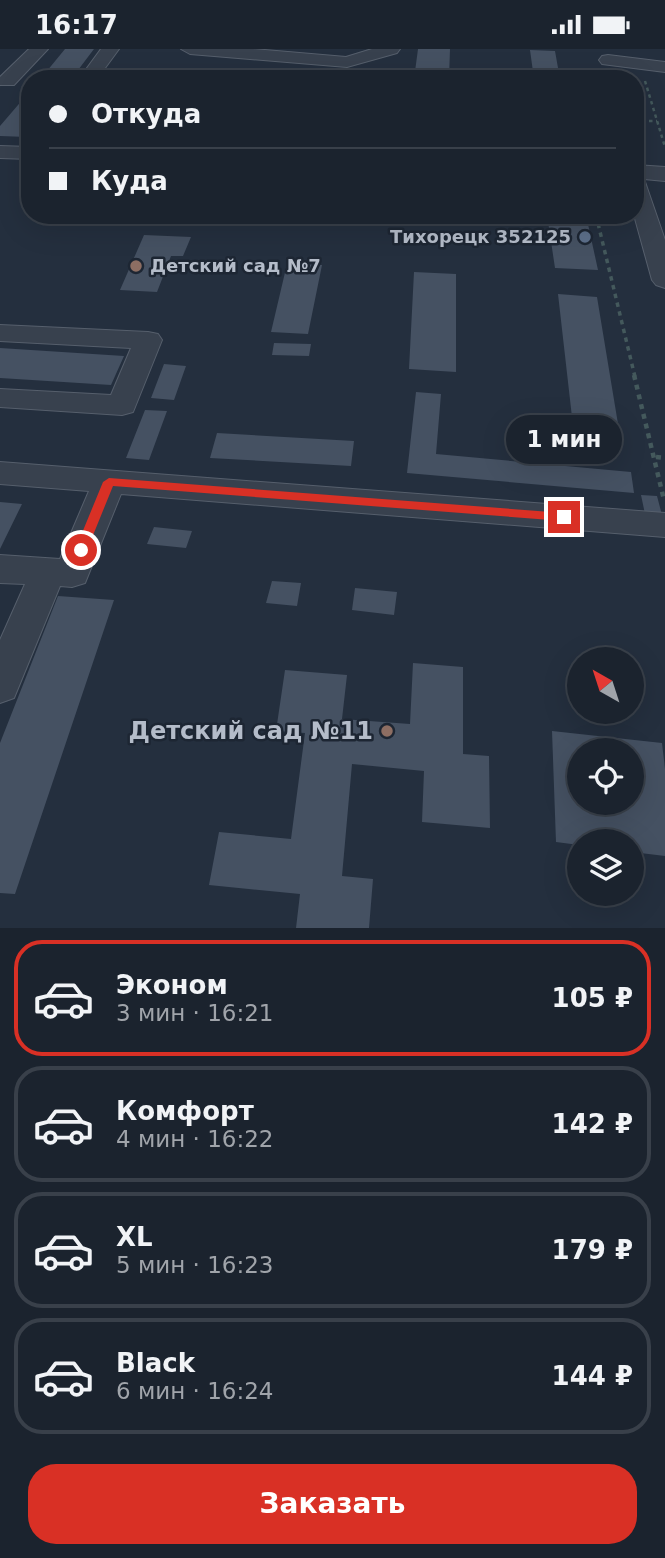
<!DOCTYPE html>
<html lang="ru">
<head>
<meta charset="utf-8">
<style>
	:root { --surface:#1b232e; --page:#242b36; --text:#f1f3f6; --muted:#a0a4aa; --line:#39404a; --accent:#d93025 }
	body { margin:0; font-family:"DejaVu Sans",sans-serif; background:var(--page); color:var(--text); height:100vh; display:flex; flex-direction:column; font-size:26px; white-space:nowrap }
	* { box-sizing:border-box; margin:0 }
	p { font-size:23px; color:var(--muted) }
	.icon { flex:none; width:38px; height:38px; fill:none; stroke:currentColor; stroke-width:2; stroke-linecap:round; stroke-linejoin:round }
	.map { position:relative; height:879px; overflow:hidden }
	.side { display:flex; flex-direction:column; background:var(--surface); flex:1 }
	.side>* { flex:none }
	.top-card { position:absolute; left:21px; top:21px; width:623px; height:154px; border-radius:28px; box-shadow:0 7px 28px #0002,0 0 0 2px var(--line); display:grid; align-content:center; height:154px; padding:0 28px; background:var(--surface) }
	.needle { width:46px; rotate:321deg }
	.tools { position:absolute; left:567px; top:598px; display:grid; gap:14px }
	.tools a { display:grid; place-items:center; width:77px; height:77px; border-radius:50%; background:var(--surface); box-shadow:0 7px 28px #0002,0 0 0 2px var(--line); font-size:35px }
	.end { position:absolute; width:32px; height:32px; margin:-16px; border:9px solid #d93025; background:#fff; box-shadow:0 0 0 4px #fff }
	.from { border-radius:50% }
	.bubble { position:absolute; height:49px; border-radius:24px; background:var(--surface); box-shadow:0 7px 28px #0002,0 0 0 2px var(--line); font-size:23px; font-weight:800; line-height:49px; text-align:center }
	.top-card b { display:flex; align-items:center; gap:24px; height:66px; font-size:26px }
	.top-card b+b { border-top:2px solid var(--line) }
	.top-card i { width:18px; height:18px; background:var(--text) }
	ul { padding:12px 0 0; list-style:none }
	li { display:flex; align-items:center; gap:21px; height:116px; margin:0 14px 10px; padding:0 14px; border:4px solid var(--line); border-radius:28px }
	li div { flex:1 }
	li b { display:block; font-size:26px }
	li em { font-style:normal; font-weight:800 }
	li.active { border-color:var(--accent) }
	li>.icon { width:63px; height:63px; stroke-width:1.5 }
	.primary-button { display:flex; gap:14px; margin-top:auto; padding:14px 28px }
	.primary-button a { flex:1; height:80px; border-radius:28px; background:var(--accent); color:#fff; font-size:28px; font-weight:800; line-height:80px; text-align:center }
	.status { display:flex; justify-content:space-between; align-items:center; height:49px; padding:0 35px; background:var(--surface); direction:ltr }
	.status svg { height:19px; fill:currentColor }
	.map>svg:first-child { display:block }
	.building { fill:#455162; fill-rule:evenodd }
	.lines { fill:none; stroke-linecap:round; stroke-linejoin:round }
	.minor-casing { stroke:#565f6c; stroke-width:2 }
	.path-far2 { stroke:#44595c; stroke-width:2.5; stroke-dasharray:3.5 3.5; stroke-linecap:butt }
	.path-far1 { stroke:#44595c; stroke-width:3.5; stroke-dasharray:4.5 4.5; stroke-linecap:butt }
	.path { stroke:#44595c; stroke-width:4.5; stroke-dasharray:5 5; stroke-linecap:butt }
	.minor { fill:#38414e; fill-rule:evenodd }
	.route { fill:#d93025 }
	.service-dot { fill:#5c6f8a; stroke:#1d2633; stroke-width:2.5 }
	.education-dot { fill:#8d6e63; stroke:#1d2633; stroke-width:2.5 }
	.labels { text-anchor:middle; stroke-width:5; stroke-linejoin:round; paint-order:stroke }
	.far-poi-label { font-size:18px; font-weight:bold; fill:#b4bcc9; stroke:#1d2633; text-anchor:end }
	.near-poi-label { font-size:24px; font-weight:bold; fill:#b4bcc9; stroke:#1d2633; text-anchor:end }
</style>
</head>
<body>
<div class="status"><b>16:17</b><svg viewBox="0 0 49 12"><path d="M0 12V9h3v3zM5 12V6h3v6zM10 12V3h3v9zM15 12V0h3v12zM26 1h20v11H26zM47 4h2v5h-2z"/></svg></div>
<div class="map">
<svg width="665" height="879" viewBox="0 0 665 879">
	<rect width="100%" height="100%" fill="#242f3e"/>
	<path class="building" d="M65,0H94L72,29L42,28Z
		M418,0H450L449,30H414Z
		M530,1L555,2L560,30H534Z
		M308,20L336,21L334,30H305Z
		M30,42V85L27,88L0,87V77Z
		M547,166H586L598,221L555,219Z
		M144,186L191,188L183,207H171L157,243L120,241Z
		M287,215L322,216L308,285L271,283Z
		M414,223L456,225V323L409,320Z
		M558,245L597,248L619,381L573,377Z
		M274,294L311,295L309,307L272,306Z
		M0,299L124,307L111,336L0,329Z
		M164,315L186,317L174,351L151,349Z
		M416,343L441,345L436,405L631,423L634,444L407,424Z
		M145,361L167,362L149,411L126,409Z
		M217,384L354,392L351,417L210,409Z
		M641,446L657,447L662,466L645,465Z
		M0,453L22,455L0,500Z
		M154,478L192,482L186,499L147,495Z
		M272,532L301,534L297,557L266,554Z
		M355,539L397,543L394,566L352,561Z
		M58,547L114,551L15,845L0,844V694Z
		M413,614L463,618V705L489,707L490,779L422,773L424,722L352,715L342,827L373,830L369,879H296L300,845L209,836L219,783L291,790L305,684L276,682L285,621L347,626L342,670L410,675Z
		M552,682L662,694L665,720V807L632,803V793H579V796L556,793ZM579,702H632V754H579Z"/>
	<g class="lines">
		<defs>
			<path id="minor" d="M29,0H48L14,36H0V28Z
				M101,0H119L97,30H79Z
				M181,0H253L346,8L372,0H400L397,4L347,18L190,5Z
				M608,6L665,13V23L602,15L599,11L602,7Z
				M0,97L30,98V110L0,109Z
				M635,116L665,118V132L644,130L665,191V239L656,236L652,231L634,166Z
				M0,276L148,283L158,285L162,291L133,363L122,366L0,358V340L111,346L131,299L0,292Z
				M0,413L665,464V488L121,445L85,534L72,538L60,537L14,649L0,654V591L25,535L0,534V506L60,510L89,442L0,435Z"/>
		</defs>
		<use href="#minor" class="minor-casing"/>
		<path class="path-far2" d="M645,32L665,98
			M635,72H657"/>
		<path class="path-far1" d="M596,166L635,328"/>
		<path class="path" d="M634,326L664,451
			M656,408L665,409"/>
		<use href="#minor" class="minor"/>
	</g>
	<path class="route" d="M109,429L564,464L569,468L564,472L113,437L87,501L81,506L77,505L75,501L103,433Z"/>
	<circle class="service-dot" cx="585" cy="188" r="7"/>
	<g class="education-dot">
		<circle cx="136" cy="217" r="7"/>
		<circle cx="387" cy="682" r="7"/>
	</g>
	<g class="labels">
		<g class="far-poi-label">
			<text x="571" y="194">Тихорецк 352125</text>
			<text x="150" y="223" text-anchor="start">Детский сад №7</text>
		</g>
		<g class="near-poi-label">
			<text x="373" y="690">Детский сад №11</text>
		</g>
	</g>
</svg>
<div class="tools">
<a><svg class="needle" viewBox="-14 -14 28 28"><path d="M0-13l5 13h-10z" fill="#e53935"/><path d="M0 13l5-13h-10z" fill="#a0a4aa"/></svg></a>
<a><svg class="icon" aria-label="locate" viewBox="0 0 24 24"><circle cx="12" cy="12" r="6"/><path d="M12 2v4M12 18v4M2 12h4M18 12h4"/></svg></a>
<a><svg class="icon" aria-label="layers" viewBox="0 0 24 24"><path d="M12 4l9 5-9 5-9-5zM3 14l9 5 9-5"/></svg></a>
</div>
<i class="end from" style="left:81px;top:501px"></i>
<i class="end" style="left:564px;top:468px"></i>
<div class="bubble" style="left:506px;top:366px;width:116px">1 мин</div>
<div class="top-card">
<b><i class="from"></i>Откуда</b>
<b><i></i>Куда</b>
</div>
</div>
<section class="side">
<ul>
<li class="active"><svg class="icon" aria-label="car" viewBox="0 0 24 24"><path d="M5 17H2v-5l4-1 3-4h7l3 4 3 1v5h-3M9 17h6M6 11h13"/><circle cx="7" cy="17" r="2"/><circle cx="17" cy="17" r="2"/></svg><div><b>Эконом</b><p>3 мин · 16:21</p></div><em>105 ₽</em></li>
<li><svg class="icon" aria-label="car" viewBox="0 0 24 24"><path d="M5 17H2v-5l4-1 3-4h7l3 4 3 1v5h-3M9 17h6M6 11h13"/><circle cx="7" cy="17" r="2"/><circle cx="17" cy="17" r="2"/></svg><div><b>Комфорт</b><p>4 мин · 16:22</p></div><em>142 ₽</em></li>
<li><svg class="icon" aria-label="car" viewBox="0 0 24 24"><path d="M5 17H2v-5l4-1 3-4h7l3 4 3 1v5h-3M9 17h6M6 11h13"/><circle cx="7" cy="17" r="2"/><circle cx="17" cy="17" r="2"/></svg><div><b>XL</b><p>5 мин · 16:23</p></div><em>179 ₽</em></li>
<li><svg class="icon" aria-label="car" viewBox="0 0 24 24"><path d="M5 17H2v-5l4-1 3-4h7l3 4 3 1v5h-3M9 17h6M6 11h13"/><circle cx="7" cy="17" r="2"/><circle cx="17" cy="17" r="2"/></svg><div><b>Black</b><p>6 мин · 16:24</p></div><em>144 ₽</em></li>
</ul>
<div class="primary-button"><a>Заказать</a></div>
</section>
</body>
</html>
